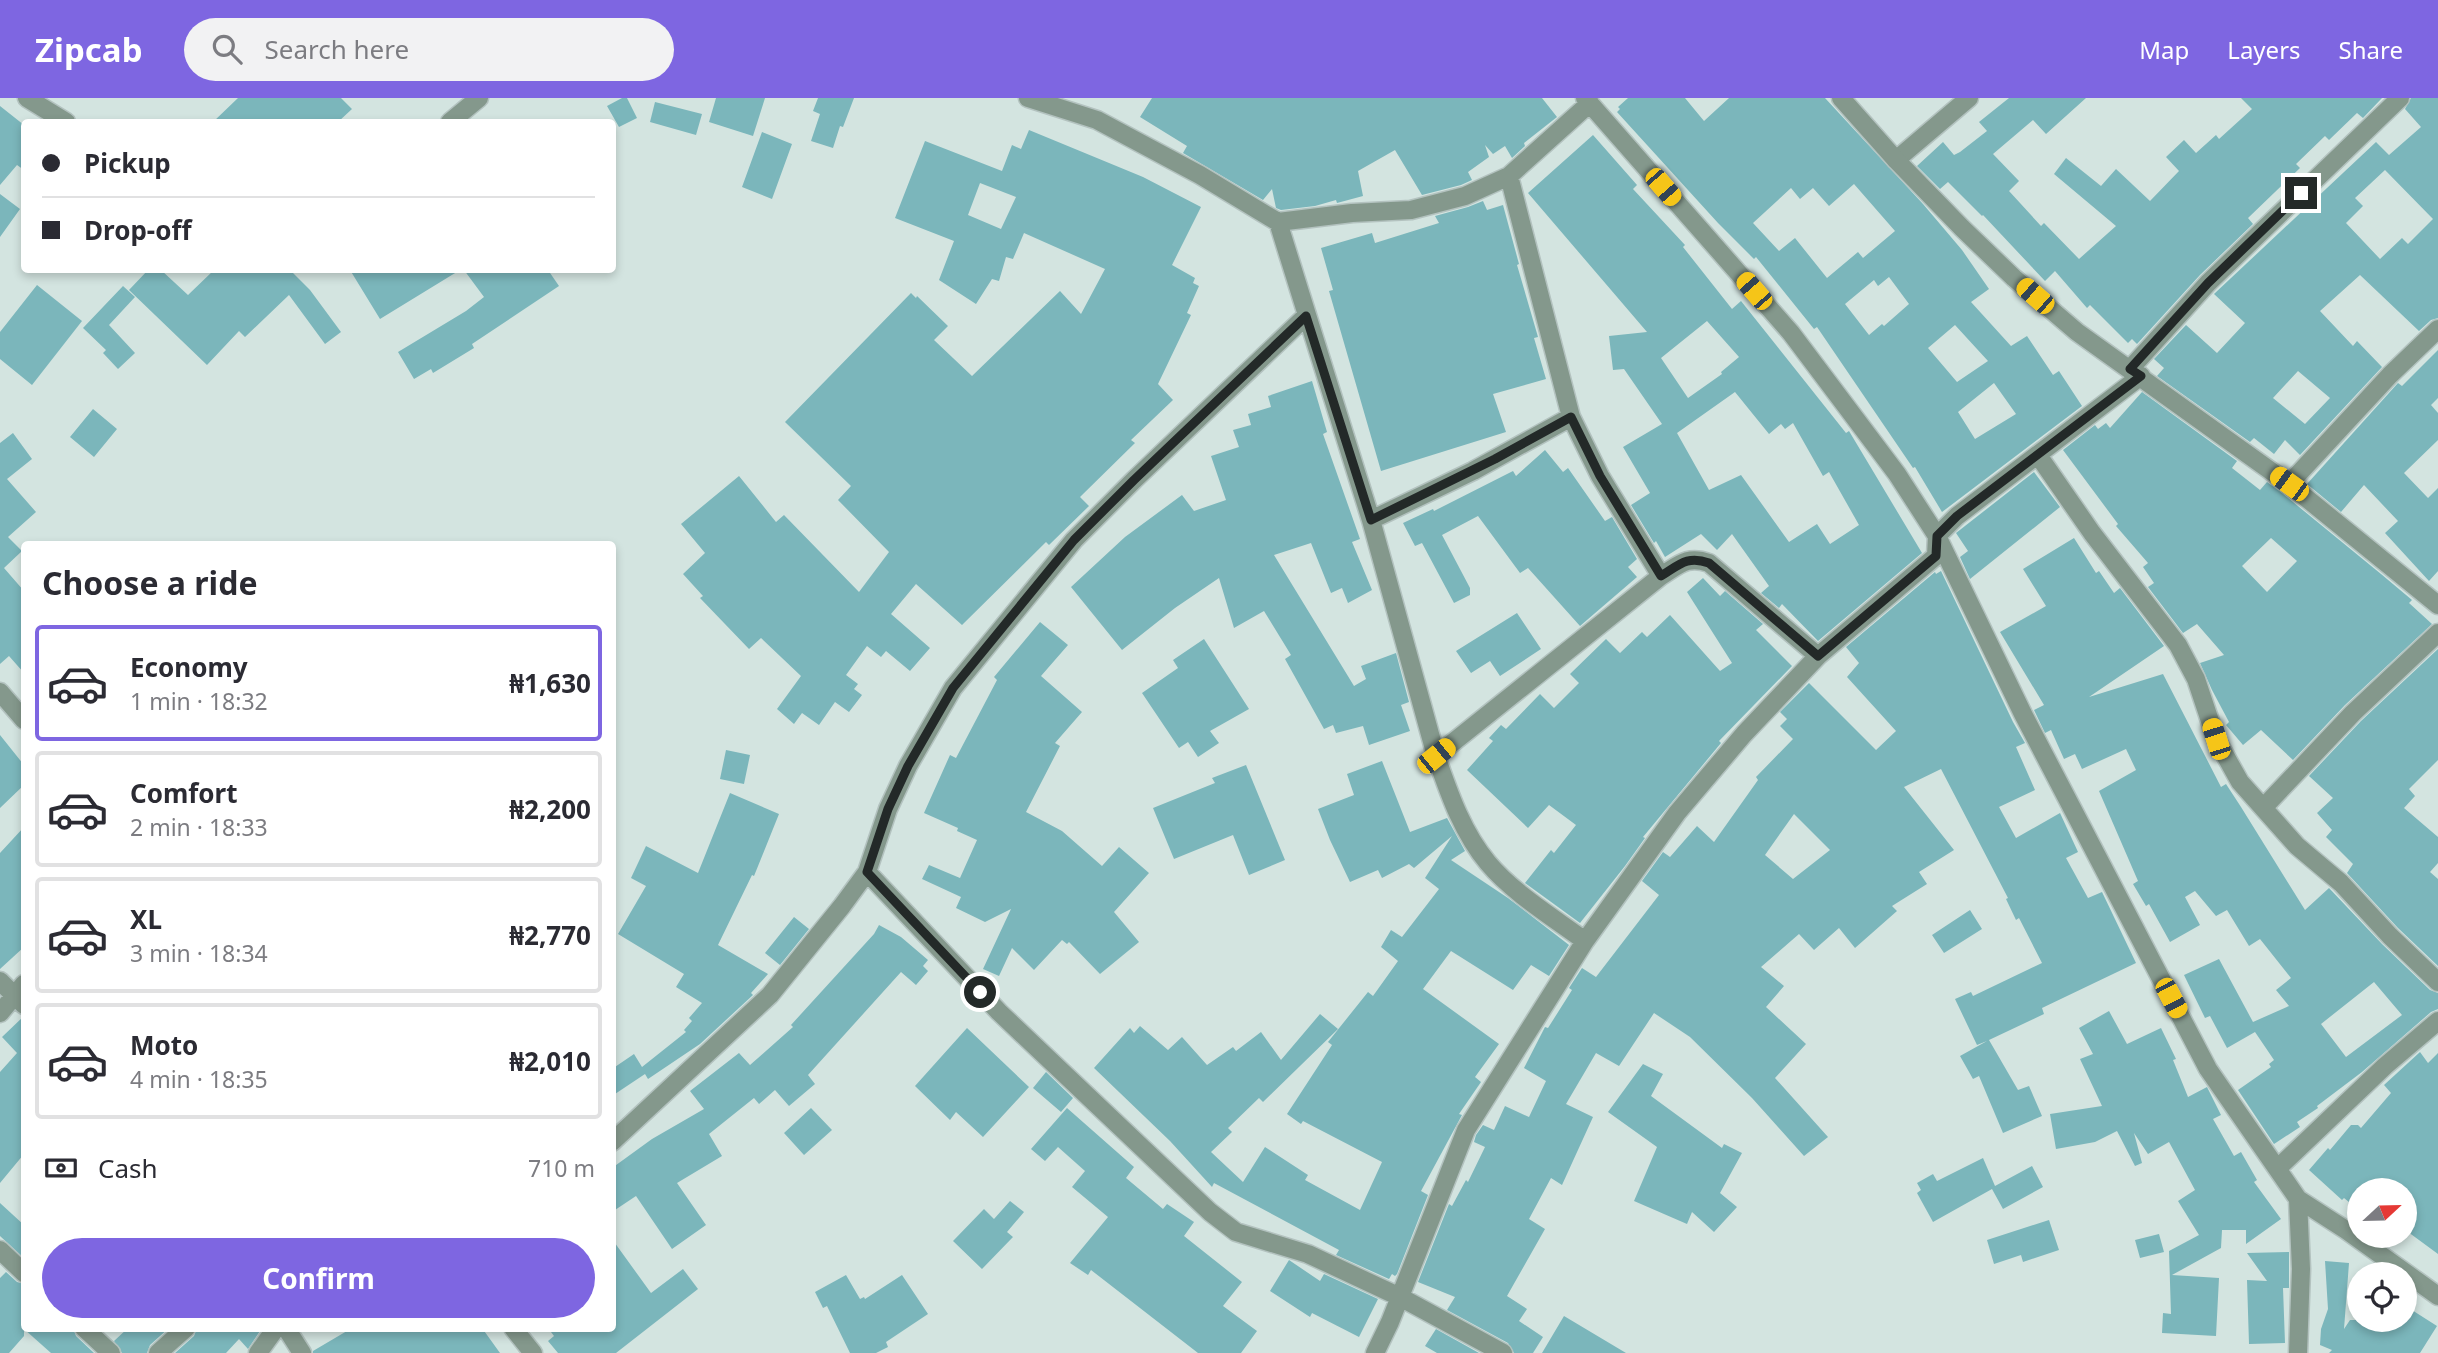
<!DOCTYPE html>
<html lang="en">
<head>
<meta charset="utf-8">
<style>
	:root { --surface:#fff; --page:#f2f2f3; --text:#2b2b33; --muted:#7c7c81; --line:#e1e1e2; --accent:#7e66e1 }
	body { margin:0; font-family:"Noto Sans",sans-serif; background:var(--page); color:var(--text); height:100vh; display:flex; flex-direction:column; font-size:26px; white-space:nowrap }
	* { box-sizing:border-box; margin:0 }
	p { font-size:23px; color:var(--muted) }
	.icon { flex:none; width:38px; height:38px; fill:none; stroke:currentColor; stroke-width:2; stroke-linecap:round; stroke-linejoin:round }
	.map { position:relative; flex:1; overflow:hidden }
	.sheet { position:absolute; left:21px; top:443px; width:595px; height:791px; display:flex; flex-direction:column; background:var(--surface); border-radius:7px; box-shadow:0 4px 10px #0003 }
	.sheet>* { flex:none }
	.hud { position:absolute; left:21px; top:21px; width:595px; height:154px; border-radius:7px; box-shadow:0 4px 10px #0003; display:grid; align-content:center; height:154px; padding:0 21px; background:var(--surface) }
	.needle { width:46px; rotate:68deg }
	.controls { position:absolute; left:2347px; top:1080px; display:grid; gap:14px }
	.controls a { display:grid; place-items:center; width:70px; height:70px; border-radius:50%; background:var(--surface); box-shadow:0 4px 10px #0003; font-size:35px }
	.end { position:absolute; width:32px; height:32px; margin:-16px; border:9px solid #232928; background:#fff; box-shadow:0 0 0 4px #fff }
	.from { border-radius:50% }
	.car { position:absolute; width:21px; height:42px; margin:-21px -10px; border-radius:9px; box-shadow:0 0 5px 2px #0007; background:linear-gradient(#f5c518 24%,#345 0 40%,#f5c518 0 76%,#345 0 86%,#f5c518 0) }
	.hud b { display:flex; align-items:center; gap:24px; height:66px; font-size:26px }
	.hud b+b { border-top:2px solid var(--line) }
	.hud i { width:18px; height:18px; background:var(--text) }
	ul { padding:0; list-style:none }
	li { display:flex; align-items:center; gap:21px; height:116px; margin:0 14px 10px; padding:0 7px; border:4px solid var(--line); border-radius:7px }
	li div { flex:1 }
	li b { display:block; font-size:26px }
	li em { font-style:normal; font-weight:700 }
	li.on { border-color:var(--accent) }
	li>.icon { width:63px; height:63px; stroke-width:1.5 }
	h2 { padding:0 21px; font-size:32px; line-height:84px }
	.pay { display:flex; align-items:center; gap:18px; height:77px; padding:0 21px; font-size:26px }
	.pay p { margin-inline-start:auto }
	.cta { display:flex; gap:14px; margin-top:auto; padding:14px 21px }
	.cta a { flex:1; height:80px; border-radius:42px; background:var(--accent); color:#fff; font-size:28px; font-weight:700; line-height:80px; text-align:center }
	header { display:flex; align-items:center; gap:42px; box-sizing:border-box; height:98px; padding:0 35px; background:var(--accent); color:#fff }
	header strong { font-size:33px }
	nav { display:flex; gap:38px; margin-inline-start:auto; font-size:24px }
	.search { width:490px; height:63px; background:var(--page); display:flex; align-items:center; gap:18px; box-sizing:border-box; padding:0 24px; border-radius:38px; color:var(--muted); font-size:26px }
	.map>svg:first-child { display:block }
	.building { fill:#7bb6bb; fill-rule:evenodd }
	.lines { fill:none; stroke-linecap:round; stroke-linejoin:round }
	.minor-casing { stroke:#b3c2bf; stroke-width:21 }
	.tertiary-casing { stroke:#b3c2bf; stroke-width:21 }
	.minor { stroke:#84988c; stroke-width:18 }
	.tertiary { stroke:#84988c; stroke-width:18 }
	.route { stroke:#232928; stroke-width:9 }
</style>
</head>
<body>
<header>
<strong>Zipcab</strong>
<div class="search"><svg class="icon" aria-label="search" viewBox="0 0 24 24"><circle cx="10" cy="10" r="6"/><path d="M15 15l6 6"/></svg>Search here</div>
<nav><a>Map</a><a>Layers</a><a>Share</a></nav>
</header>
<div class="map">
<svg width="2438" height="1255" viewBox="0 0 2438 1255">
	<rect width="100%" height="100%" fill="#d3e4e0"/>
	<path class="building" d="M238,0H341L352,11L338,24H213Z
		M622,0H627L637,20L619,29L607,8Z
		M716,0H765L753,38L709,24Z
		M818,0H854L843,29L840,28L833,50L811,43L820,16L813,13Z
		M1152,0H1542L1557,19L1524,45L1525,48L1512,60L1505,48L1493,56L1485,47L1489,59L1468,74L1472,82L1461,87L1422,97L1395,52L1358,73L1363,98L1337,105L1336,102L1315,108L1281,112L1276,110L1272,91L1263,102L1183,55L1187,48L1140,19Z
		M1628,0H1685L1704,23L1729,0H1825L1923,106L1962,152L1989,191L1971,204L2011,248L2027,238L2053,277L2059,273L2082,308L1942,414L1915,369L1913,370L1817,229L1814,231L1756,159L1754,161L1718,125L1617,14L1620,11L1618,9ZM1854,86L1895,133L1863,160L1858,154L1827,180L1795,140L1779,153L1753,125L1791,90L1800,101L1813,90L1829,108ZM1889,179L1909,206L1884,228L1882,226L1869,237L1845,206L1874,182L1878,188ZM1955,227L1988,263L1957,284L1928,250ZM1994,285L2016,316L1975,341L1958,314Z
		M2009,0H2086L2046,36L2033,22L1993,56L2019,83L2009,93L2041,128L2044,125L2079,161L2116,128L2054,76L2066,60L2101,88L2116,71L2150,103L2179,73L2166,59L2184,42L2196,55L2216,37L2219,41L2252,11L2241,0H2382L2363,20L2357,15L2329,42L2325,38L2296,66L2300,70L2248,120L2253,126L2200,177L2137,246L2132,241L2128,245L2090,207L2087,210L2055,173L2045,183L1983,117L1982,118L1948,84L1940,91L1917,68L1943,44L1954,57L1960,54L1987,33L1979,24Z
		M2411,0H2438V220L2431,222L2419,233L2360,177L2320,213L2353,248L2357,243L2382,269L2300,357L2285,342L2274,356L2254,340L2250,344L2157,278L2164,270L2154,261L2186,227L2217,255L2245,225L2214,196L2376,44L2389,57L2421,29L2405,11ZM2385,72L2433,121L2408,146L2402,140L2380,161L2346,125L2363,108L2355,100ZM2298,273L2330,300L2305,326L2273,300Z
		M655,4L702,16L696,37L650,24Z
		M0,8L24,27V72L17,67L0,87Z
		M1029,32L1143,79L1201,109L1172,167L1195,180L1193,185L1199,188L1187,215L1191,217L1158,286L1173,302L1131,342L1135,345L1080,399L1089,408L1049,447L1046,444L962,527L916,486L891,516L930,550L910,573L886,553L881,559L867,548L846,577L858,586L854,591L862,597L849,614L835,604L819,627L802,615L794,626L777,611L801,578L761,540L749,551L700,500L703,498L683,476L705,455L681,426L739,378L776,424L784,417L859,494L889,454L838,402L851,388L785,324L911,195L916,200L917,198L948,228L934,242L972,278L1060,193L1081,216L1105,171L1024,135L1013,161L1006,159L999,183L992,181L976,206L939,182L954,143L895,120L925,43L1002,73L1012,47L1021,51ZM980,85L1016,99L1001,131L968,117Z
		M762,34L792,46L772,101L742,89Z
		M1593,37L1637,87L1633,91L1685,147L1683,149L1732,211L1741,203L1846,335L1849,333L1922,455L1818,543L1782,506L1779,510L1761,495L1769,488L1732,436L1717,452L1701,436L1665,459L1656,443L1654,445L1631,407L1650,395L1623,349L1662,326L1624,271L1613,272L1609,238L1647,234L1528,95ZM1707,223L1739,259L1721,274L1722,276L1688,300L1661,260ZM1735,294L1769,336L1781,326L1785,331L1793,325L1823,378L1829,374L1859,427L1830,446L1817,426L1789,444L1741,377L1709,392L1677,335Z
		M0,96L20,111L0,139Z
		M1483,103L1487,112L1503,107L1519,166L1517,167L1538,239L1534,240L1546,281L1493,296L1506,334L1381,373L1329,193L1333,192L1321,150L1372,135L1375,145L1439,125L1435,118L1468,109Z
		M148,172H161L188,197L214,172H290L310,192L341,234L325,246L289,197L245,239L239,233L207,267L129,192Z
		M350,172H460L380,221Z
		M464,172H548L559,188L472,246L474,250L433,275L431,271L414,281L398,254L466,213L484,199Z
		M37,187L82,223L32,287L0,261V234Z
		M123,188L135,199L109,227L135,255L118,271L103,255L106,252L83,230Z
		M2438,252V300L2431,307L2438,315V342L2404,375L2428,400L2438,390V473L2429,483L2385,435L2398,423L2364,387L2341,414L2307,386L2398,285L2402,288Z
		M1312,283L1327,334L1323,336L1360,441L1352,444L1372,492L1348,505L1342,490L1331,495L1311,445L1274,457L1354,588L1366,581L1361,568L1396,555L1409,604L1401,607L1410,633L1369,647L1363,628L1336,635L1333,627L1324,631L1285,561L1291,557L1264,513L1234,530L1219,480L1175,510L1122,552L1071,489L1125,439L1182,397L1194,413L1226,402L1211,358L1239,349L1233,332L1251,327L1248,316L1271,309L1268,298Z
		M2142,294L2237,363L2232,370L2260,392L2267,384L2282,395L2381,476L2412,502L2409,505L2432,526L2345,607L2293,662L2261,632L2243,647L2226,627L2229,624L2212,592L2200,565L2224,557L2197,526L2183,535L2148,489L2154,485L2143,469L2148,465L2116,428L2118,426L2063,352L2095,327L2098,331L2106,325L2110,330ZM2271,440L2297,463L2267,494L2242,468Z
		M93,311L117,331L94,359L70,339Z
		M13,335L32,361L7,381L36,414L8,439L22,453L4,470L24,493V575L9,558L0,566V345Z
		M1545,352L1563,374L1568,370L1605,423L1612,419L1637,461L1628,469L1637,479L1580,528L1528,470L1520,475L1478,418L1442,437L1470,490V497L1454,505L1422,445L1415,448L1403,425L1433,411L1434,413L1513,373L1516,378Z
		M2034,374L2060,409L1970,481L1960,459L1968,453L1956,435Z
		M2074,440L2096,475L2099,473L2114,495L2120,490L2164,548L2089,599L2163,576L2221,689L2226,686L2241,709L2305,812L2329,790L2382,846L2430,892L2438,895V911L2431,914L2362,974L2317,1008L2318,1010L2297,1024L2300,1029L2274,1046L2238,992L2271,969L2269,966L2274,962L2255,934L2227,950L2210,918L2205,920L2184,877L2219,861L2253,924L2289,908L2276,892L2291,880L2260,841L2249,848L2227,812L2216,818L2195,793L2185,799L2200,827L2170,844L2149,806L2146,808L2133,786L2138,783L2099,693L2136,672L2126,651L2082,671L2075,656L2064,661L2051,632L2045,635L2034,612L2044,607L2000,534L2046,508L2023,471ZM2374,884L2402,917L2346,959L2321,926Z
		M1941,473L2013,624L2025,645L2016,649L2035,692L1999,709L2016,740L2060,715L2078,754L2066,760L2088,800L2102,794L2136,865L2042,910L2044,916L1989,942L2018,992L2029,988L2042,1018L2003,1035L1979,978L1973,981L1960,958L1987,943L1977,947L1955,901L1971,894L1973,898L2042,865L2019,820L2016,822L2006,801L2008,800L1941,671L1904,689L1954,752L1919,774L1927,786L1892,808L1897,813L1855,850L1839,830L1814,852L1799,836L1761,869L1784,888L1766,909L1806,946L1775,980L1828,1039L1804,1058L1752,1000L1690,939L1654,915L1619,968L1596,955L1566,1006L1593,1019L1562,1087L1551,1080L1529,1121L1545,1131L1507,1198L1527,1211L1519,1223L1543,1239L1533,1255H1514L1508,1245L1447,1212L1455,1199L1418,1184L1449,1106L1452,1108L1466,1082L1468,1084L1485,1049L1474,1044L1476,1037L1483,1027L1494,1032L1505,1008L1529,1019L1546,983L1524,970L1545,929L1548,930L1572,892L1569,890L1582,870L1596,879L1659,797L1642,783L1663,754L1670,759L1697,728L1714,744L1758,682L1756,679L1793,641L1780,628L1787,621L1780,614L1809,585L1876,652L1896,633L1847,579L1859,565L1846,549L1935,474L1936,476ZM1794,716L1830,752L1793,781L1765,757Z
		M1703,480L1720,498L1725,493L1763,526L1756,532L1792,568L1719,643L1721,645L1643,739L1645,740L1625,768L1580,825L1525,785L1551,752L1554,755L1576,727L1549,707L1528,730L1467,672L1493,643L1489,640L1501,627L1506,631L1540,596L1554,610L1579,585L1570,576L1606,541L1620,555L1642,534L1647,539L1670,517L1720,573L1732,565L1687,494Z
		M1517,515L1541,551L1500,578L1490,563L1471,575L1456,553Z
		M1040,524L1068,547L1041,578L1082,614L1055,645L1060,648L1026,714L1062,733L1102,768L1119,749L1149,775L1114,814L1139,844L1100,876L1069,844L1067,846L1062,842L1034,872L1012,850L999,878L983,871L1011,811L985,824L956,810L961,799L922,781L929,767L960,780L977,742L957,733L958,730L924,715L950,657L956,660L997,582L994,579Z
		M1204,541L1249,611L1210,633L1219,645L1198,659L1188,644L1179,650L1142,595L1178,570L1173,562Z
		M2438,551V662L2409,691L2415,698L2404,710L2438,739V765L2430,774L2438,781V868L2398,830L2347,775L2353,766L2326,739L2332,732L2317,715L2333,700L2309,678L2361,623Z
		M0,637L24,667V687L0,710Z
		M726,652L750,657L744,686L720,681Z
		M1382,663L1410,734L1447,720L1465,753L1451,762L1508,800L1569,847L1549,878L1531,867L1513,892L1451,853L1423,891L1499,946L1475,979L1481,984L1459,1016L1462,1017L1421,1093L1428,1097L1397,1176L1395,1178L1392,1176L1389,1181L1336,1157L1339,1152L1214,1085L1212,1089L1170,1043L1094,970L1130,930L1134,935L1140,928L1168,952L1182,939L1207,967L1233,949L1236,953L1261,934L1281,962L1320,916L1338,931L1263,1004L1259,1000L1228,1030L1232,1034L1211,1054L1243,1084L1265,1049L1308,1077L1305,1082L1360,1112L1382,1064L1303,1023L1301,1026L1287,1016L1332,947L1328,944L1368,894L1373,898L1398,863L1381,849L1391,832L1402,839L1439,791L1425,780L1452,738L1414,770L1409,766L1382,780L1378,772L1350,784L1330,742L1318,711L1354,697L1347,676Z
		M1246,667L1285,762L1249,777L1233,737L1174,761L1153,710L1215,685L1212,680Z
		M730,695L779,716L754,778L752,777L718,847L768,876L751,895L753,897L700,946L648,981L645,976L612,998V971L634,956L642,969L686,934L684,932L692,923L689,920L702,905L676,889L684,876L618,836L646,788L631,780L646,748L698,775Z
		M24,729V849L0,871V755Z
		M1970,812L1982,831L1944,855L1932,837Z
		M794,819L809,831L780,867L765,855Z
		M879,827L901,839L928,862L923,868L928,873L916,887L901,874L808,977L815,986L789,1008L775,992L759,1006L754,1000L709,1036L722,1058L677,1085L706,1127L672,1151L636,1098L612,1114V1070L652,1041L704,1011L690,993L739,955L750,967L793,929L791,927L874,836Z
		M2109,913L2127,946L2161,930L2176,961L2173,962L2188,999L2207,989L2221,1017L2213,1021L2234,1058L2241,1054L2257,1082L2254,1084L2281,1121L2246,1146V1132H2222L2221,1150L2172,1177L2219,1180L2216,1238L2162,1235L2163,1215L2171,1216L2169,1153L2199,1137L2178,1103L2195,1092L2169,1044L2148,1056L2134,1035L2142,1065L2135,1068L2117,1033L2095,1044L2056,1051L2050,1016L2102,1008L2080,961L2093,956L2079,930Z
		M24,918V1056L0,1085V974L17,955L2,939Z
		M967,930L1029,989L983,1039L956,1014L950,1022L915,988Z
		M2420,954L2428,965L2438,955V1156L2404,1131V1092H2359V1112L2344,1100L2342,1102L2309,1072L2328,1050L2330,1052L2351,1027H2358L2361,1030L2391,995L2384,987Z
		M1643,966L1663,976L1651,998L1722,1050L1724,1046L1742,1055L1720,1095L1737,1109L1714,1134L1692,1114L1687,1126L1634,1103L1657,1049L1608,1014Z
		M1046,974L1073,1000L1061,1014L1033,990Z
		M811,1010L832,1032L804,1057L784,1035Z
		M1067,1010L1134,1069L1126,1080L1163,1111L1167,1106L1194,1124L1184,1138L1242,1184L1223,1208L1257,1233L1241,1255H1198L1091,1172L1088,1177L1070,1165L1108,1119L1072,1089L1085,1073L1058,1049L1045,1063L1031,1051Z
		M1983,1060L1995,1088L2032,1068L2043,1089L2003,1111L1992,1091L1933,1124L1917,1095L1921,1092L1917,1085L1933,1076L1937,1083Z
		M1010,1103L1024,1114L1007,1134L1013,1139L982,1171L953,1143L984,1111L994,1121Z
		M0,1105L24,1127V1160L0,1138Z
		M2049,1122L2059,1152L2023,1164L2021,1157L1994,1166L1987,1142Z
		M2159,1136L2164,1154L2140,1160L2135,1142Z
		M612,1141L651,1195L683,1171L698,1191L616,1255H558L548,1243L554,1238L548,1230H612Z
		M2289,1154V1190H2283L2285,1245L2249,1246L2247,1182L2267,1183L2247,1155Z
		M1289,1162L1320,1183L1324,1176L1378,1201L1359,1239L1312,1215L1310,1219L1270,1193Z
		M2325,1163L2349,1165L2344,1231L2350,1222H2404V1207L2437,1228L2420,1255H2329L2332,1252L2320,1247L2321,1231L2328,1211Z
		M6,1174L17,1184L24,1186V1230H73L76,1238L94,1255H51L24,1231V1238L9,1255H0V1180Z
		M846,1177L860,1201L864,1199L865,1201L902,1177L928,1216L886,1244L888,1249L876,1255H850L827,1208L823,1210L815,1194Z
		M1564,1218L1626,1255H1542Z
		M128,1230H169L150,1247L147,1255H122L114,1243Z
		M197,1230H262L248,1251L239,1241L226,1255H175L194,1238Z
		M352,1230H482L500,1255H313V1253Z
		M1436,1231L1479,1255H1437L1425,1248Z"/>
	<g class="lines">
		<defs>
			<path id="minor" d="M27,0L66,24
				M1028,0L1097,22L1200,77L1278,124L1352,115L1411,112L1465,98L1509,78L1590,5
				M1585,0L1791,235L1897,376L1937,438L2023,616L2208,971L2298,1101L2346,1132L2438,1198
				M450,24L479,0
				M1896,62L1969,0
				M1278,124L1371,422L1436,658C1449,695 1462,734 1488,765C1513,795 1554,820 1585,843
				M2130,271L2208,185L2400,0
				M1571,319L1600,378L1661,478
				M2038,357L2092,435L2178,547L2196,581L2216,641L2240,684L2297,748L2341,785L2390,838L2438,884
				M2289,386L2390,277L2438,231
				M1371,422L1473,373L1571,319L1509,78
				M0,594L24,622
				M1436,658L1661,478C1679,467 1687,457 1709,465L1818,558
				M2263,710L2353,615L2438,535
				M867,774L999,914L1210,1114L1236,1134L1308,1156L1400,1199L1503,1255
				M0,883L24,907
				M0,915L24,886
				M612,1044L770,897L842,808L867,774L888,711L908,668L953,590L1074,442L1134,382L1306,218
				M2278,1070L2385,968L2438,923
				M2298,1101L2301,1171L2298,1255
				M0,1152L24,1175
				M84,1230L111,1255
				M286,1230L302,1255
				M513,1230L533,1255
				M158,1255L186,1230
				M258,1255L276,1230
				M1375,1255L1390,1224L1466,1032L1585,843L1677,715L1744,636L1818,558L1936,458L1937,438L1957,418L2141,278"/>
			<path id="tertiary" d="M1841,0L1896,62L1962,130L2014,180L2077,234L2289,386L2438,507"/>
		</defs>
		<use href="#minor" class="minor-casing"/>
		<use href="#tertiary" class="tertiary-casing"/>
		<use href="#minor" class="minor"/>
		<use href="#tertiary" class="tertiary"/>
	</g>
	<g class="lines">
		<path class="route" d="M980,894L867,774L888,711L908,668L953,590L1074,442L1134,382L1306,218L1371,422L1495,361L1571,319L1600,378L1661,478C1679,467 1687,457 1709,465L1818,558L1936,458L1937,438L1957,418L2141,278L2130,271L2208,185L2301,95"/>
	</g>
</svg>
<div class="controls">
<a><svg class="needle" viewBox="-14 -14 28 28"><path d="M0-13l5 13h-10z" fill="#e53935"/><path d="M0 13l5-13h-10z" fill="#7c7c81"/></svg></a>
<a><svg class="icon" aria-label="locate" viewBox="0 0 24 24"><circle cx="12" cy="12" r="6"/><path d="M12 2v4M12 18v4M2 12h4M18 12h4"/></svg></a>
</div>
<i class="end from" style="left:980px;top:894px"></i>
<i class="end" style="left:2301px;top:95px"></i>
<i class="car" style="left:1663px;top:89px;rotate:139deg"></i>
<i class="car" style="left:1754px;top:193px;rotate:319deg"></i>
<i class="car" style="left:2035px;top:198px;rotate:311deg"></i>
<i class="car" style="left:2289px;top:386px;rotate:306deg"></i>
<i class="car" style="left:2216px;top:641px;rotate:342deg"></i>
<i class="car" style="left:1436px;top:658px;rotate:51deg"></i>
<i class="car" style="left:2171px;top:900px;rotate:152deg"></i>
<div class="hud">
<b><i class="from"></i>Pickup</b>
<b><i></i>Drop-off</b>
</div>
<section class="sheet">
<h2>Choose a ride</h2>
<ul>
<li class="on"><svg class="icon" aria-label="car" viewBox="0 0 24 24"><path d="M5 17H2v-5l4-1 3-4h7l3 4 3 1v5h-3M9 17h6M6 11h13"/><circle cx="7" cy="17" r="2"/><circle cx="17" cy="17" r="2"/></svg><div><b>Economy</b><p>1 min · 18:32</p></div><em>₦1,630</em></li>
<li><svg class="icon" aria-label="car" viewBox="0 0 24 24"><path d="M5 17H2v-5l4-1 3-4h7l3 4 3 1v5h-3M9 17h6M6 11h13"/><circle cx="7" cy="17" r="2"/><circle cx="17" cy="17" r="2"/></svg><div><b>Comfort</b><p>2 min · 18:33</p></div><em>₦2,200</em></li>
<li><svg class="icon" aria-label="car" viewBox="0 0 24 24"><path d="M5 17H2v-5l4-1 3-4h7l3 4 3 1v5h-3M9 17h6M6 11h13"/><circle cx="7" cy="17" r="2"/><circle cx="17" cy="17" r="2"/></svg><div><b>XL</b><p>3 min · 18:34</p></div><em>₦2,770</em></li>
<li><svg class="icon" aria-label="car" viewBox="0 0 24 24"><path d="M5 17H2v-5l4-1 3-4h7l3 4 3 1v5h-3M9 17h6M6 11h13"/><circle cx="7" cy="17" r="2"/><circle cx="17" cy="17" r="2"/></svg><div><b>Moto</b><p>4 min · 18:35</p></div><em>₦2,010</em></li>
</ul>
<div class="pay"><svg class="icon" aria-label="cash" viewBox="0 0 24 24"><path d="M3 7h18v10H3z"/><circle cx="12" cy="12" r="2"/></svg>Cash<p>710 m</p></div>
<div class="cta"><a>Confirm</a></div>
</section>
</div>
</body>
</html>
